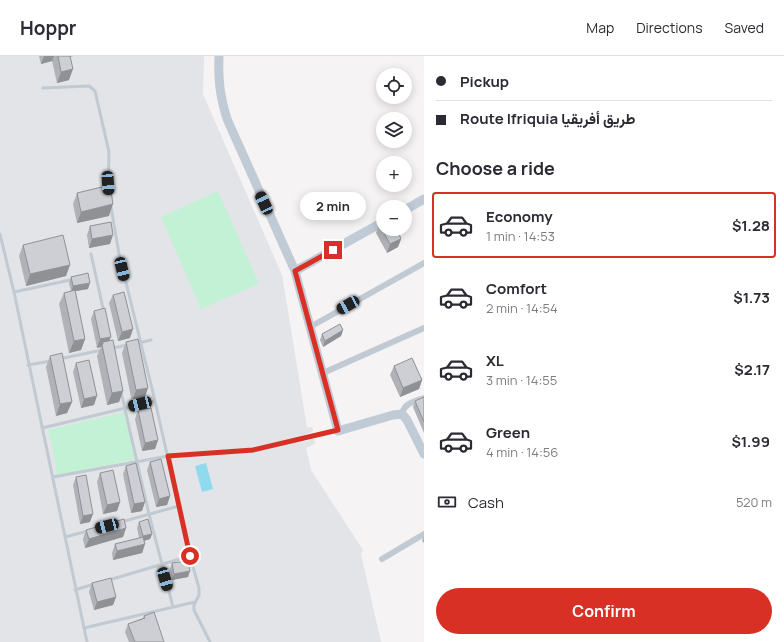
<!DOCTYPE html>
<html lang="en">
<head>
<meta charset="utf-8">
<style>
	:root { --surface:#fff; --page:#f2f2f3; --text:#2b2b33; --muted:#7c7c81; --line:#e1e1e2; --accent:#d93025 }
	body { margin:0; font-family:Manrope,Vazirmatn,sans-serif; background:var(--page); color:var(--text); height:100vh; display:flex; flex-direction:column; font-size:15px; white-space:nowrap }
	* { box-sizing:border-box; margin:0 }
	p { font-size:13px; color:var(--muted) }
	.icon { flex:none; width:22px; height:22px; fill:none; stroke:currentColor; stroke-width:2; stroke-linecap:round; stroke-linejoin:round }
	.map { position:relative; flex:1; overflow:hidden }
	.details { display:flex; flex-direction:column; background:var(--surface); width:360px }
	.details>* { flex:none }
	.banner { display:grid; align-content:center; height:88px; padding:0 12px; background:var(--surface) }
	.controls { position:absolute; left:376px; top:12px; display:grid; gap:8px }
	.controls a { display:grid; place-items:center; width:36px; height:36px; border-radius:50%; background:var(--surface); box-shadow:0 2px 10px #0003; font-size:20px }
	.end { position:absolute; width:18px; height:18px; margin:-9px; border:5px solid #d93025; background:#fff; box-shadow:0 0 0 2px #fff }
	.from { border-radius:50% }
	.bubble { position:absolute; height:28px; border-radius:14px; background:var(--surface); box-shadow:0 2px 10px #0003; font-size:13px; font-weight:700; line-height:28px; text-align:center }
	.car { position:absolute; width:12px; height:24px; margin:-12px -6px; border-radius:5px; box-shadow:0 0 3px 1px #0007; background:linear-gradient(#222 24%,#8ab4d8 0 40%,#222 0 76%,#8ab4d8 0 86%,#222 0) }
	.banner b { display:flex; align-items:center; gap:14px; height:38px; font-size:15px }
	.banner b+b { border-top:1px solid var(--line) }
	.banner i { width:10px; height:10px; background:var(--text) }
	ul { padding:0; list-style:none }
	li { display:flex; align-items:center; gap:12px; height:66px; margin:0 8px 6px; padding:0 4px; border:2px solid transparent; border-radius:4px }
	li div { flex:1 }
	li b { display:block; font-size:15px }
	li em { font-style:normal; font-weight:700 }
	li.selected { border-color:var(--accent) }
	li>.icon { width:36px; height:36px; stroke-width:1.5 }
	h2 { padding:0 12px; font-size:18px; line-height:48px }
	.pay { display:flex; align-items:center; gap:10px; height:44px; padding:0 12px; font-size:15px }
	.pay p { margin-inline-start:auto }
	.cta { display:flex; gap:8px; margin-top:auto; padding:8px 12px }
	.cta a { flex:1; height:46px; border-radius:24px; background:var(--accent); color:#fff; font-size:16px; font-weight:700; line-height:46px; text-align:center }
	header { display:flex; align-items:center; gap:24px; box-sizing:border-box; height:56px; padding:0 20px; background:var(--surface); border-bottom:1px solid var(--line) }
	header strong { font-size:19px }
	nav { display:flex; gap:22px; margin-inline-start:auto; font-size:14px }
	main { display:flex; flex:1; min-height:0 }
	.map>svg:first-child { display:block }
	.airport { fill:#e2e4e7 }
	.green { fill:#c3f1d5 }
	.water { fill:#90daee }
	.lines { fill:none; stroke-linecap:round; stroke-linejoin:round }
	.lane { stroke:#c1cad2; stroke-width:3 }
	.street { stroke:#c1cad2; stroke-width:6 }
	.secondary { stroke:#c1cbd6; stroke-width:9 }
	.wall { fill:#b0b2b7 }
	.shaded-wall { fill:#909195 }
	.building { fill:#cdcfd5; stroke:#909195 }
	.route { stroke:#d93025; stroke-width:5 }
</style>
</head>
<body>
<header>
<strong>Hoppr</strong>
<nav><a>Map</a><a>Directions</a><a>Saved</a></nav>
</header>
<main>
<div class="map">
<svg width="424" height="586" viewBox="0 0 424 586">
	<rect width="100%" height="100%" fill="#f5f3f3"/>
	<path class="airport" d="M0,0H204L203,38L282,219L307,371H312L313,375L300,381L301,387L314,383L315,388L306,392L311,414L363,494L361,498L381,586H0Z"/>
	<path class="green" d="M218,135L259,228L201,253L161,161Z
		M125,356L136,403L58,420L48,374Z"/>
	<path class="water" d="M206,407L213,433L202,436L195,410Z"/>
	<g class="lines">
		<path class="lane" d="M43,32L89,30L95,35L109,96L108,134
			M111,151L119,198L155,345L190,500L199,532V539L194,549V554L210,586
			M0,178L14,236L87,586
			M91,198L104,257
			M14,236L75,223
			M139,287L151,284
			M112,292L128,289
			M59,303L102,294
			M28,309L51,305
			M121,336L149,458L173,551
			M42,372L155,345
			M53,421L168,400L253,395L336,375
			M121,466L179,450
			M65,481L88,475
			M109,524L190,500
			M75,534L94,528
			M84,572L195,546"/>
		<path class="street" d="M310,271L424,207
			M323,317L424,272
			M402,358C404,347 415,345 424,342
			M382,503L424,478"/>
		<path class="secondary" d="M219,0C218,24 220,40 227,63L295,215L338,375L393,359L402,358L407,364L424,398
			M405,154L424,143
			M295,215L383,166"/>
	</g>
	<path class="wall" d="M39,0H73L71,1L69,24L57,27L52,5L41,8Z
		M77,137L109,160L77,167L73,148Z
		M379,168L401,183L398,191L387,197L376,177Z
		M90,170L110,188L89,192L87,179Z
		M23,189L66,220L26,230L19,200Z
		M71,221L88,233L75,235L85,283L81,294L69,297L59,248L64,237L71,235L69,227Z
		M113,239L130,282L118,285L109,247Z
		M94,255L109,285L123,335L119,346L107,349L97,300L101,291L97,292L91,263Z
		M343,274L341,280L323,291L320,284L322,278Z
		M126,286L148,332L144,343L132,346L122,297Z
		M50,300L72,346L67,357L56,360L46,311Z
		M76,307L94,349L81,352L73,316Z
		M394,310L422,324L419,333L400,341L390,319Z
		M424,341V377L413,351L415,345Z
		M138,354L158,384L155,393L142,395L135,363Z
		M150,406L170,440L167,449L156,451L147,414Z
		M126,410L142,455L131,457L123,418Z
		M100,417L120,446L117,455L103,458L97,426Z
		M76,421L90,466L80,468L73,429Z
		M139,466L152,478L150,483L144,485L145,488L142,497L113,504L112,497L115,488L139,482L137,472Z
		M126,472L123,481L85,492L83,483L86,474Z
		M424,480V487L422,485Z
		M172,507L188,521L172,524L170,513Z
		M92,527L116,541L113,549L94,554L89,536Z
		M144,560L164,586H129L125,576L128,568L143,562Z"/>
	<path class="shaded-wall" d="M44,0H54L52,5L41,8Z
		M73,13L69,24L57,27L61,16Z
		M113,148L109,160L77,167L81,156Z
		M113,179L110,188L89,192L92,183Z
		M401,183L398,191L387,197L390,188Z
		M70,209L66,220L26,230L30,218Z
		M90,227L88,233L71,236L73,230Z
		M133,273L130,282L118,285L122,276Z
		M343,274L341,280L323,291L325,285Z
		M111,281L107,290L103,288V286L101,291L97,292L100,283Z
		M85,283L81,294L69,297L74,285Z
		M422,324L419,333L400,341L403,332Z
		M148,332L144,343L132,346L136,334Z
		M123,335L119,346L107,349L112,337Z
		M97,340L94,349L81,352L84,343Z
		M72,346L67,357L56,360L60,348Z
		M158,384L155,393L142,395L145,387Z
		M170,440L167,449L156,451L159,443Z
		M120,446L117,455L103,458L107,449Z
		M145,446L142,455L131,457L134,448Z
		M93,458L90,466L80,468L83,460Z
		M126,472L123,481L85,492L89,483Z
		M152,478L150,483L140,486L143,480Z
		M145,488L142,497L113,504L117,495Z
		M190,515L188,521L172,524L174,518Z
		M116,541L113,549L94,554L97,546Z"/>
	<path class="building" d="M58,0H70L73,13L61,16Z
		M110,129L113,148L81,156L77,137Z
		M111,166L113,179L92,183L90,170Z
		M383,166V173H397L401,183L390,188L379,168Z
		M63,179L70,209L30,218L23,189Z
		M88,217L90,227L73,230L71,221Z
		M75,234L85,283L74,285L64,237Z
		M124,236L133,273L122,276L113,239Z
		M105,252L111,281L100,283L94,255Z
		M340,268L343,274L325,285L322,278Z
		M138,283L148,332L136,334L126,286Z
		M113,284L123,335L112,337L102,289L103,288V286Z
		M62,297L72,346L60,348L50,300Z
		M412,302L422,324L403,332L394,310Z
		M89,304L97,340L84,343L76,307Z
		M424,341V366L415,345Z
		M151,352L158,384L145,387L138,354Z
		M161,403L170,440L159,443L150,406Z
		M136,407L145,446L134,448L126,410Z
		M113,414L120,446L107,449L100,417Z
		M86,419L93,458L83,460L76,421Z
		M124,463L126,472L89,483L86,474Z
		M148,463L152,478L143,480L139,466Z
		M143,481L145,488L117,495L115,488Z
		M188,505L190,515L174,518L172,507Z
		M111,522L116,541L97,546L92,527Z
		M154,556L164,586H135L128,568L145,562L144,560Z"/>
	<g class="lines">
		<path class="route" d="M190,500L168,400L253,394L338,374L295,215L333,194"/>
	</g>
</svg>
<div class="controls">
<a><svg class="icon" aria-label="locate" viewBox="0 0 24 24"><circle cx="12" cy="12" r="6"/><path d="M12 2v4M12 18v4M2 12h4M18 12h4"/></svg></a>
<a><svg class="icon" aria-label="layers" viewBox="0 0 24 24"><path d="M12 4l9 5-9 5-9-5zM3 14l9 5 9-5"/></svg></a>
<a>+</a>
<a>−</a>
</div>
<i class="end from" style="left:190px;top:500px"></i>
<i class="end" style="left:333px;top:194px"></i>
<div class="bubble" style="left:300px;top:136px;width:66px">2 min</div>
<i class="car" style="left:108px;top:127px;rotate:176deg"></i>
<i class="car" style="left:264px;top:147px;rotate:335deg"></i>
<i class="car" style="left:122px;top:213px;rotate:167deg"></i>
<i class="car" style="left:348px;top:249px;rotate:241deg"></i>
<i class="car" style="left:140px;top:348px;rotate:256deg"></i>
<i class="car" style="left:107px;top:470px;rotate:255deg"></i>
<i class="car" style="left:165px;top:523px;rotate:164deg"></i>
</div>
<section class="details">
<div class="banner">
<b><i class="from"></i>Pickup</b>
<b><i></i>Route Ifriquia طريق أفريقيا</b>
</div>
<h2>Choose a ride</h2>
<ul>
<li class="selected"><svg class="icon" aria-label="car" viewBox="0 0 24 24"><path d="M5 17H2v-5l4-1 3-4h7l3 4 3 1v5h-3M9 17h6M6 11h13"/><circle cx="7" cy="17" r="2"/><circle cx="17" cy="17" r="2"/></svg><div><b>Economy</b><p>1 min · 14:53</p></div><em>$1.28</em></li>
<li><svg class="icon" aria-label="car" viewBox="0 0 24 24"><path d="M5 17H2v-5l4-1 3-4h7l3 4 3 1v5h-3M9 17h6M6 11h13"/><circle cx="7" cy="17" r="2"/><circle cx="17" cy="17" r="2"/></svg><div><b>Comfort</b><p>2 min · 14:54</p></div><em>$1.73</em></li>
<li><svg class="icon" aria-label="car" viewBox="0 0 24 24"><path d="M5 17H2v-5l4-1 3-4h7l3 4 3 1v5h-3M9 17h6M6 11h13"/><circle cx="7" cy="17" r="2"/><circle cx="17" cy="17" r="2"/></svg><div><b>XL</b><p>3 min · 14:55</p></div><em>$2.17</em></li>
<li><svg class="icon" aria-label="car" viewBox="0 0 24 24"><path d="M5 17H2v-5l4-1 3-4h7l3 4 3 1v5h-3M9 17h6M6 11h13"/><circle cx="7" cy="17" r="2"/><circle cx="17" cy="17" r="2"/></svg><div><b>Green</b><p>4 min · 14:56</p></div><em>$1.99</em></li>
</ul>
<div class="pay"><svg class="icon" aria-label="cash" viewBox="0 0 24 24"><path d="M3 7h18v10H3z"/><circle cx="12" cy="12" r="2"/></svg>Cash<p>520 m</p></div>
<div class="cta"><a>Confirm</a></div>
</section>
</main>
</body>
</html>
